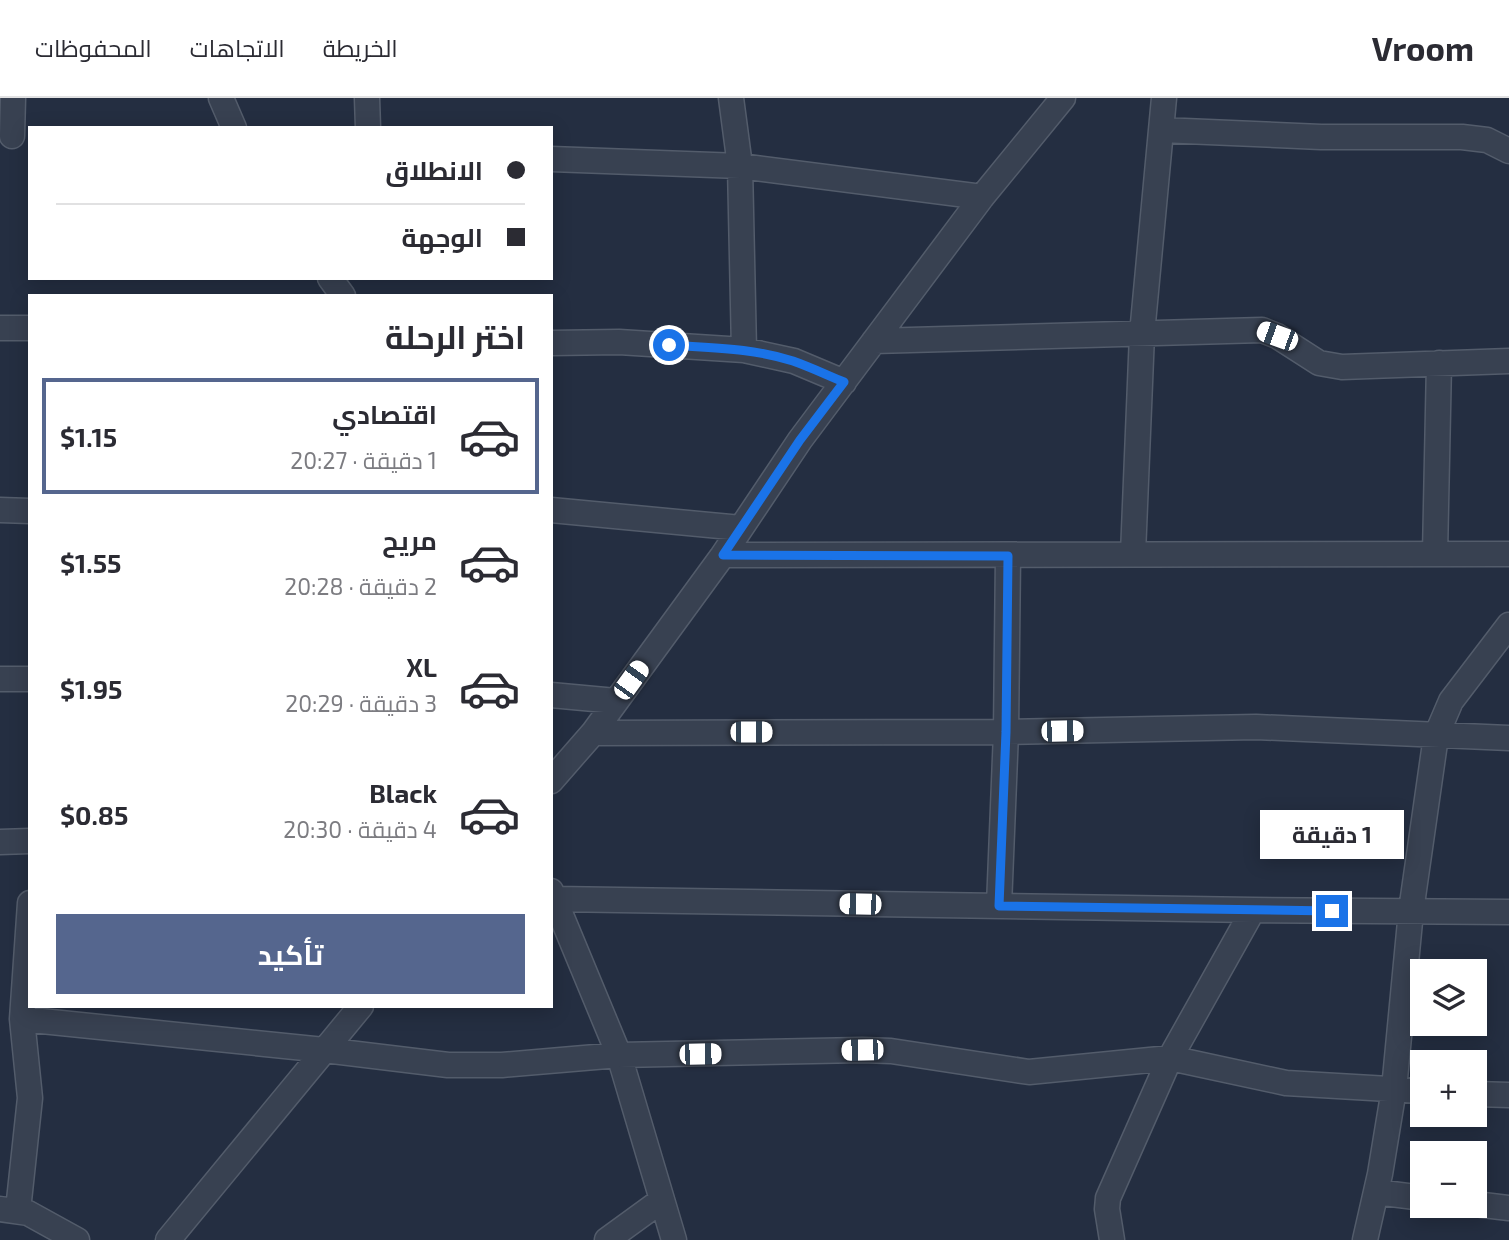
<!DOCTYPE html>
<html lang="ar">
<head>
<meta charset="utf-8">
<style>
	:root { --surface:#fff; --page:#f2f2f3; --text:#2b2b33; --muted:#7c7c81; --line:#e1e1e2; --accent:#55668e }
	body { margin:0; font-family:"Exo 2",Cairo,sans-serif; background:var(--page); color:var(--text); direction:rtl; height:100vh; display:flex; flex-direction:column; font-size:26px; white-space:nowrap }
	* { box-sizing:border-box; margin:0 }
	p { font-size:23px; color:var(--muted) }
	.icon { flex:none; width:38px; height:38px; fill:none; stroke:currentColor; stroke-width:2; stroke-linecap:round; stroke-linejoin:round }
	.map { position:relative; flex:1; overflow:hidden; direction:ltr }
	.drawer { position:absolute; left:28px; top:196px; width:525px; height:714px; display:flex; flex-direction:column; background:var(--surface); border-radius:0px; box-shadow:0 4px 18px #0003; direction:rtl }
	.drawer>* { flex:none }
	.banner { position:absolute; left:28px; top:28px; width:525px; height:154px; border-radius:0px; box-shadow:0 4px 18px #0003; direction:rtl; display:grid; align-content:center; height:154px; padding:0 28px; background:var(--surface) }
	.fabs { position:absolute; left:1410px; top:861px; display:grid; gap:14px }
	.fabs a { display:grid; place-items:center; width:77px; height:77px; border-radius:0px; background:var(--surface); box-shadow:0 4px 18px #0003; font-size:35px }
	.end { position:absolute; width:32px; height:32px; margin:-16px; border:9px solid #1a73e8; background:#fff; box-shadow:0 0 0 4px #fff }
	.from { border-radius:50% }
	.bubble { position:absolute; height:49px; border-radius:0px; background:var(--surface); box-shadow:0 4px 18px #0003; font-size:23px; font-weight:700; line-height:49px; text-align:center; direction:rtl }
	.car { position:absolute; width:21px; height:42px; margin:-21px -10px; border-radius:9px; box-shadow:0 0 5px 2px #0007; background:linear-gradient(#fff 24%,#345 0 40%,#fff 0 76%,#345 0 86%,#fff 0) }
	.banner b { display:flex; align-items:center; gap:24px; height:66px; font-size:26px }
	.banner b+b { border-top:2px solid var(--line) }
	.banner i { width:18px; height:18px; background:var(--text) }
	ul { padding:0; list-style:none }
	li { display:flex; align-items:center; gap:21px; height:116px; margin:0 14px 10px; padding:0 14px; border:4px solid transparent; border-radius:0px }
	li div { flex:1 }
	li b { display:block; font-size:26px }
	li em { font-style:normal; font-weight:700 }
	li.current { border-color:var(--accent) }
	li>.icon { width:63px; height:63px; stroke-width:1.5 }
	h2 { padding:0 28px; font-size:32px; line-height:84px }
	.primary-button { display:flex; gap:14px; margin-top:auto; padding:14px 28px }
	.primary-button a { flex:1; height:80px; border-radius:0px; background:var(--accent); color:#fff; font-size:28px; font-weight:700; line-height:80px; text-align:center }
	header { display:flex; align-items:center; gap:42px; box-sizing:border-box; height:98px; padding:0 35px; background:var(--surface); border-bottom:2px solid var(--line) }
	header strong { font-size:33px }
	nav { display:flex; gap:38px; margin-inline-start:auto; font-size:24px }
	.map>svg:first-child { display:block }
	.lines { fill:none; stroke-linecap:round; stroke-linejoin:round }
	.minor-casing { stroke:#535c6b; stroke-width:27 }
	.minor { stroke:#384151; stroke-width:24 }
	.route { stroke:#1a73e8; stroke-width:9 }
</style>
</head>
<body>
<header>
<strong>Vroom</strong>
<nav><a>الخريطة</a><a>الاتجاهات</a><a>المحفوظات</a></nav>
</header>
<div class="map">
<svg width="1509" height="1142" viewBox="0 0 1509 1142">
	<rect width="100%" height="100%" fill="#242e41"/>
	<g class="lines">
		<defs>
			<path id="minor" d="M221,0L234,30
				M367,0L368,30
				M731,0L740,68L744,252
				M1161,32L1321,39H1462L1487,42L1509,53
				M12,38L13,0
				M551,61L740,68L982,99
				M330,180L343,198
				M0,230H30
				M874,243L1262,232L1277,238L1319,265L1342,269L1509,263
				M551,245L619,244L744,252L794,263L844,284
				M0,412L30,413
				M551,412L741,430
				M1133,456L1142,236L1164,0
				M1435,456L1439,265
				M723,457L1509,456
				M0,581H30
				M551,597L616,603
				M593,635L1006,634L1256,629L1509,640
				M551,683L593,635L723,457L800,342L982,99L1063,0
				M0,744L30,743
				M551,793L619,957L674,1142
				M555,801L1253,812L1509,814
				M999,808L1006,634L1008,458
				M22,921L324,952L448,967H502L619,957L862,952L891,953L1029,974L1170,960L1286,985L1423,993
				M1475,996L1509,997
				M1376,1094L1423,1100
				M1475,1106L1509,1110
				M0,1111L28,1115L77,1142
				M18,1112L30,1000L22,921L30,805
				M168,1142L361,908
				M607,1142L662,1102
				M1112,1142L1107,1111L1108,1100L1170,960L1253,812
				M1365,1142L1380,1076L1394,991L1411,813L1436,638L1451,603L1509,527"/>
		</defs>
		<use href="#minor" class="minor-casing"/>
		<use href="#minor" class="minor"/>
	</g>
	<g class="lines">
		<path class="route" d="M669,247C711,250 753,250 793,263C810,269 827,277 844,284L800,342L723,457L1008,458L1006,634L999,808L1332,813"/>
	</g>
</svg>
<div class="fabs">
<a><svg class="icon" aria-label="layers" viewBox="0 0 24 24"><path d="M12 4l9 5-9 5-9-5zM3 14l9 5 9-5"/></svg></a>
<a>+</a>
<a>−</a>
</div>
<i class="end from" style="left:669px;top:247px"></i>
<i class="end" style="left:1332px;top:813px"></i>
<div class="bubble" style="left:1260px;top:712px;width:144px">1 دقيقة</div>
<i class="car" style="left:1277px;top:238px;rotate:290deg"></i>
<i class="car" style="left:631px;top:582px;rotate:36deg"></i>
<i class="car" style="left:1062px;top:633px;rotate:89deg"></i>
<i class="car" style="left:751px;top:634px;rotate:90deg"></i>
<i class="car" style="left:860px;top:806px;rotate:271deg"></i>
<i class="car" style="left:862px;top:952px;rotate:269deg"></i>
<i class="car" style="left:700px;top:956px;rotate:89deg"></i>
<div class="banner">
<b><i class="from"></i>الانطلاق</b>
<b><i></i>الوجهة</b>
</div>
<section class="drawer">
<h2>اختر الرحلة</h2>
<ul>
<li class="current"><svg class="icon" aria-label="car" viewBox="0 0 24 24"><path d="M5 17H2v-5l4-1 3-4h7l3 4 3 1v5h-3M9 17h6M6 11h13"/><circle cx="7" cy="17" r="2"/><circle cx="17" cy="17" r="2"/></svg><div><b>اقتصادي</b><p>1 دقيقة · 20:27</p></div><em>$1.15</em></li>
<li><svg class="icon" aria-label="car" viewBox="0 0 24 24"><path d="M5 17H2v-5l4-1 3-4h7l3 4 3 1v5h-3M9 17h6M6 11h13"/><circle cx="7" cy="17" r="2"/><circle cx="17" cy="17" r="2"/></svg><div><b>مريح</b><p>2 دقيقة · 20:28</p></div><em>$1.55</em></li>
<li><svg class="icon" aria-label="car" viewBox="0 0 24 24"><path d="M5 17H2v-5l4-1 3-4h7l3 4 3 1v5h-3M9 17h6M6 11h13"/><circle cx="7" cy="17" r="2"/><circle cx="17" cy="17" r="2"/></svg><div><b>XL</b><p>3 دقيقة · 20:29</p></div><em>$1.95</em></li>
<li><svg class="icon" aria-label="car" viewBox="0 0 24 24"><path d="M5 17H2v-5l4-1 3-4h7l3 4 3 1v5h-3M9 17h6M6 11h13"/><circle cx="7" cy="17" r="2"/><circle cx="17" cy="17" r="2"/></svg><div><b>Black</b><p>4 دقيقة · 20:30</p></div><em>$0.85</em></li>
</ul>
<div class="primary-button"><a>تأكيد</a></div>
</section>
</div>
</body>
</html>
